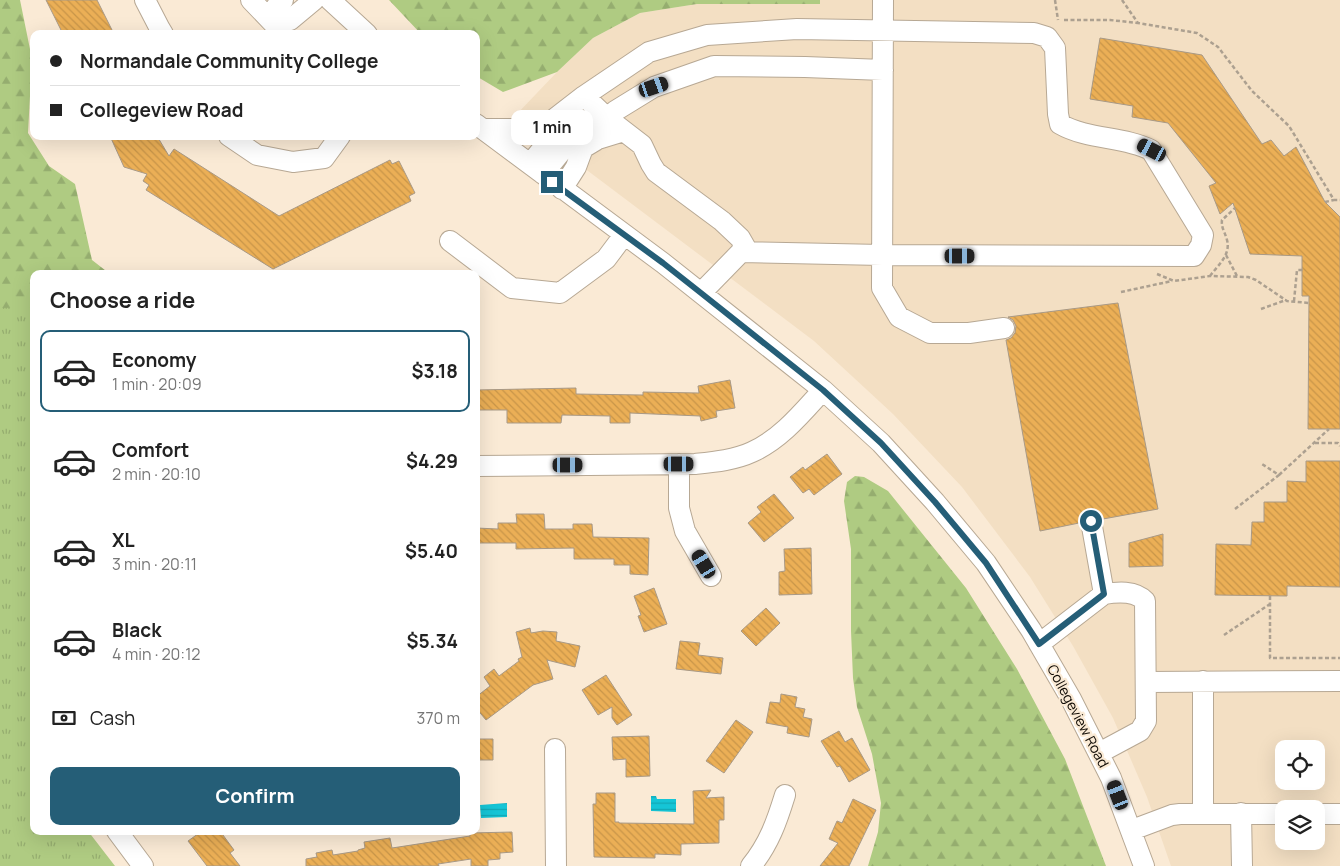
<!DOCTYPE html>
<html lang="en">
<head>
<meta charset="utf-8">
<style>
	:root { --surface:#fff; --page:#f6f6f6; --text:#222; --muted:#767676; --line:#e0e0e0; --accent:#255e77 }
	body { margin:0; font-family:Manrope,sans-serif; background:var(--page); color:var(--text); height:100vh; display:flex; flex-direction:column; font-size:19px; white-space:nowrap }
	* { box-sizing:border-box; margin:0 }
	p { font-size:16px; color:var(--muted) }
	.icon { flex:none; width:28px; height:28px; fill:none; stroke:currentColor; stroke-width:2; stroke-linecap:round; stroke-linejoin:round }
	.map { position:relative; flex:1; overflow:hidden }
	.drawer { position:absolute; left:30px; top:270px; width:450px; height:565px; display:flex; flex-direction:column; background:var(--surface); border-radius:10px; box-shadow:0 5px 20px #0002 }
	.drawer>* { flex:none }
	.banner { position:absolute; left:30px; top:30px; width:450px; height:110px; border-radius:10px; box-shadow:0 5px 20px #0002; display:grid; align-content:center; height:110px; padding:0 20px; background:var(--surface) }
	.fabs { position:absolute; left:1275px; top:740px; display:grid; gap:10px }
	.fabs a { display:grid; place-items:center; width:50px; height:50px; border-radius:10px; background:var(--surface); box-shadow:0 5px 20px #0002; font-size:25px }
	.end { position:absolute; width:22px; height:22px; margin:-11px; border:6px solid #255e77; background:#fff; box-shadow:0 0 0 2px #fff }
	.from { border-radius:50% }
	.bubble { position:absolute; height:35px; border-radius:10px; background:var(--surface); box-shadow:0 5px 20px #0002; font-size:16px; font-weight:700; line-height:35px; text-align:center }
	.car { position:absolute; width:15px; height:30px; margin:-15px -8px; border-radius:6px; box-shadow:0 0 4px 1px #0007; background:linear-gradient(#222 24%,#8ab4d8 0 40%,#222 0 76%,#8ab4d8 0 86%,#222 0) }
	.banner b { display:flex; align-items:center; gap:18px; height:48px; font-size:19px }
	.banner b+b { border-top:1px solid var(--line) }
	.banner i { width:12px; height:12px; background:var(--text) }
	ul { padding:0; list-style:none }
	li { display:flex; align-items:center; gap:15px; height:82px; margin:0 10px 8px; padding:0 10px; border:2px solid transparent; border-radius:10px }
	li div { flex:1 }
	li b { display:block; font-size:19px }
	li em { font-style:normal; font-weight:700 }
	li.active { border-color:var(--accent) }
	li>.icon { width:45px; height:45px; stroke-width:1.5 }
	h2 { padding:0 20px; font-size:22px; line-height:60px }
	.pay { display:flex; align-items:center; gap:12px; height:55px; padding:0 20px; font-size:19px }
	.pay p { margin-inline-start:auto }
	.button { display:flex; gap:10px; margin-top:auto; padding:10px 20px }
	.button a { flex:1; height:58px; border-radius:10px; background:var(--accent); color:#fff; font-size:20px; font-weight:700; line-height:58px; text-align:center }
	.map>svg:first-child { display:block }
	.built { fill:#f3dfc3; fill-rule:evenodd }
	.forest { fill:url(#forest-firs) }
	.park { fill:url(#park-tufts) }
	.water { fill:url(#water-rules) }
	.building { fill:url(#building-back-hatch); stroke:#a89986 }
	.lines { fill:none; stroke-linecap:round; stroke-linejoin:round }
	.minor-casing { stroke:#b7a894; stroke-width:22 }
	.path { stroke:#aca090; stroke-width:2.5; stroke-dasharray:4 2.5; stroke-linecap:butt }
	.minor { stroke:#fff; stroke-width:20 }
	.route { stroke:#255e77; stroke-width:6 }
	.labels { text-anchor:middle; stroke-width:4.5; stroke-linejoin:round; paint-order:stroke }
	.street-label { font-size:14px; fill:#0f0a04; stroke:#faead5 }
</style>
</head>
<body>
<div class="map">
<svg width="1340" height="866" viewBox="0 0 1340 866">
	<defs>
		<pattern id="forest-firs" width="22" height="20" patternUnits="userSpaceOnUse" patternTransform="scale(1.25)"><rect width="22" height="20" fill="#afcb82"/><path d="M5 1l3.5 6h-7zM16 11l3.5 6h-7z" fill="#95ad6f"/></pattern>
		<pattern id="park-tufts" width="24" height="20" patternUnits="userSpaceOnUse" patternTransform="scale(1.25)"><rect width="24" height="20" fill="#afcb82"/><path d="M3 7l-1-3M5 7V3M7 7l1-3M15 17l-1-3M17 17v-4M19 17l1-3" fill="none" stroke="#95ad6f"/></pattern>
		<pattern id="water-rules" width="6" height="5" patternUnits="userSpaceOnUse" patternTransform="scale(1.25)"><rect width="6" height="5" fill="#15c5d6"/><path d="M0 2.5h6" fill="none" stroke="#12a8b6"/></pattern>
		<pattern id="building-back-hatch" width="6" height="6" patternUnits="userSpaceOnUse" patternTransform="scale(1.25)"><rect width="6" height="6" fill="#ebaf56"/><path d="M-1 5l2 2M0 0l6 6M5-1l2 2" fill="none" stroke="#c89549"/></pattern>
	</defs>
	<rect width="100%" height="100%" fill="#faead5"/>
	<path class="built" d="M820,0H1340V866H1171L1147,797L1113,718L1073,646L1030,577L962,487L893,414L814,341L515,116L557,72L593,38L640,13L697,4H820ZM1284,749H1316V781H1284ZM1284,809H1316V841H1284Z"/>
	<path class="forest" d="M0,0H20L32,59L28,133L49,166L75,184L92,260L110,274H34V831H88L89,834L0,866Z
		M389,0H820V4H697L640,13L593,38L557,72L503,92L476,76V34H421Z
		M855,476L864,477L888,491L966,588L1017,669L1065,759L1106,866H868L878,832L881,803L872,754L857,707L853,678L851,631V549L844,501L847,482Z"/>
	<path class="park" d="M34,307V831H88L115,866H0V308Z"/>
	<path class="water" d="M651,796H656L657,799H676V812L651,811Z
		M507,803V817L481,818L480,805Z"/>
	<path class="building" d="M46,0H97L114,34H63Z
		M1100,38L1202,55L1262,144L1271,140L1284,156L1296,147L1325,202L1340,217V429H1308L1309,296H1302V256L1250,254L1233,203L1220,214L1209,186L1216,183L1168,123L1132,117L1133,106L1090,99Z
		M110,136H157L169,156L174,149L279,216L390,160L392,164L399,161L415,193L409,196L411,201L273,269L146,190L149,185L143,181L147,174L124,167Z
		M1118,303L1158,509L1103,519L1100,514L1095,510L1088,509L1084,512L1080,517L1079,523L1040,531L1006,340L1011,338L1015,333L1016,326L1013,320L1008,317Z
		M730,380L735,408L716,411L717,417L701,421L700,416L630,413V423H610V416L562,415L561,423H507V410H476V390L576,388V394L643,395V392L699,393L698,386Z
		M827,454L842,474L814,495L809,489L803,493L790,477L803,467L805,470Z
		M1306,461H1340V587L1287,586V596L1215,595L1216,544L1251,545L1252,522H1264V502H1287V481L1306,482Z
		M774,494L794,518L764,542L748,523L761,512L757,507Z
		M516,514H544L545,529H573V524H592L593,537L649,538L648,575L630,574V565H614V559H574V548L516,549V543H476V528L498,529V523H517Z
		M1163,534V566L1129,567V543Z
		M811,548L812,594L779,595V572L785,571L784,549Z
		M654,588L667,624L644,632L638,616L641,615L634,596Z
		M766,608L780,623L756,646L741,631Z
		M530,628L531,633L543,631L557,632L556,641L580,646L575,667L547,660L553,679L533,685L486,720L476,708V697L490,686L484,677L494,669L499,676L519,661L518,659L522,657L516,632Z
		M680,641L700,643L698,655L723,658L721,674L676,669Z
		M606,675L632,715L617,725L612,718V707L598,715L582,690Z
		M781,694L797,697L795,707L805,709L803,717L812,719L809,737L787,733L788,727L766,723L770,702L780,703Z
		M736,720L753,732L724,773L706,761Z
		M839,731L845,742L852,738L870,770L849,782L840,766L837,767L821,741Z
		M649,736L650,776L626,777V759L613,760L612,737Z
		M476,739H493V760H476Z
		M711,790L706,798L724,797V820H719V843L681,844V855L655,854V858L594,857L593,804H596V793H615V822H619V823L694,824L693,791Z
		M853,799L876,810L849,866H820L838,843L829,839L837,821L842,823Z
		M202,831H220L234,850L230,853L240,866H207L188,841Z
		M512,832L513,852L500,853V859L488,860V866H471V859L438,864L439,866H306V859L317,857L316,853L332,850L333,855L358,851V850L365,848L364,842L390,838L392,848L470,836V833Z"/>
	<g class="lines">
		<defs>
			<path id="minor" d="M145,0L160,29L163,34
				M251,0L274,24L281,34
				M330,0L367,34
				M883,0L882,288L899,317L930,333H969L1004,328
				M274,24L290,20L314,0
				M274,24L276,7L283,0
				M584,96L649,52L707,35L797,29L1034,33L1047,37L1055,48L1058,114L1060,124C1088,140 1123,136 1151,150L1203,235L1201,245L1194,256L882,255L741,252L701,293
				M476,124L663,263L823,390L881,443L935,502L986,563L1031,630L1071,699L1111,778L1144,866
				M483,129H525L553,120L584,96L607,118L642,145L651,164L656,172L722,221L740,238L748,252
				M229,136L257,155L293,162L324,158L340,136
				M530,164L565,121L567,112
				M543,174L574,136L612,115L615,111L654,87L714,66L805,67L883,70
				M562,189L576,167L583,148L598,139L624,131
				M450,241L512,288L560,293L606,259L624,235
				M679,464V508L685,531L711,576
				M476,466L695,464C714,462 735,460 752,452C781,439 802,413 823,390
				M1091,521L1104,594
				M1039,644L1104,594C1117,592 1135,590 1145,601L1146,721L1140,731L1099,753
				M1203,681V813
				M1147,682L1340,681
				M555,749L556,866
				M1241,813L1242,866
				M1316,814H1340
				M1132,830L1172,815L1180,814H1284
				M117,831L143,866
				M751,866C769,844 777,821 785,795"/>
		</defs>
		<use href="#minor" class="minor-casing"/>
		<path class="path" d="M1055,0L1058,20
			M1122,0L1138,23L1197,33L1218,47L1252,91L1289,126L1334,200H1340
			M1064,20H1110L1138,23
			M1325,202L1334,200
			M1226,255L1237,276
			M1157,274L1174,281L1210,276L1248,277L1256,280L1287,301L1309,303
			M1210,276C1218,265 1231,255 1227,240C1225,232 1221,228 1222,220L1235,208
			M1121,292L1172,281
			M1294,301L1297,270H1303
			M1261,309L1286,300
			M1315,443H1338L1340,446
			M1279,475L1329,429
			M1235,509L1279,475L1262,464
			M1270,596V658H1340
			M1224,635L1270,604"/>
		<use href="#minor" class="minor"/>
	</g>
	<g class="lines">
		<path class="route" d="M552,182L663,263L701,293L823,390L881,443L935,502L986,563L1039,644L1104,594L1091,521"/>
	</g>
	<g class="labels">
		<g class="street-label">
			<text transform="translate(1078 716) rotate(62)" y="5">Collegeview Road</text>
		</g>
	</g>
</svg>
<div class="fabs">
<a><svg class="icon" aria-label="locate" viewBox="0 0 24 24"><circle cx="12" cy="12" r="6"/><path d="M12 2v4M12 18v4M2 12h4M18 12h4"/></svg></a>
<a><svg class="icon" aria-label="layers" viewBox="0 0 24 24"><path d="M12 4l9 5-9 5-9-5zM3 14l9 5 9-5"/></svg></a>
</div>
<i class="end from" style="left:1091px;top:521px"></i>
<i class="end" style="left:552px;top:182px"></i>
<div class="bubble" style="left:511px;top:110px;width:82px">1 min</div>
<i class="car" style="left:654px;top:87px;rotate:71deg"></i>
<i class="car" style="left:1152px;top:150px;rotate:297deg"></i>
<i class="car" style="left:960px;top:256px;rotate:90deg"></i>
<i class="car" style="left:679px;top:464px;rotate:90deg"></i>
<i class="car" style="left:568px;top:465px;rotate:90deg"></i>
<i class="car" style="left:704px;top:564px;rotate:329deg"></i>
<i class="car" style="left:1118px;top:795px;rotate:339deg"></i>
<div class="banner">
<b><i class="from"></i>Normandale Community College</b>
<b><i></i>Collegeview Road</b>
</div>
<section class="drawer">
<h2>Choose a ride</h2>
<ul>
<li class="active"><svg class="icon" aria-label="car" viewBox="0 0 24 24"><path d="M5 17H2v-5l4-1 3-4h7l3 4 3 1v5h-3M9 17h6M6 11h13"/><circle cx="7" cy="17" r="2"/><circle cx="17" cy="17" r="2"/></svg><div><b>Economy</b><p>1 min · 20:09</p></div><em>$3.18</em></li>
<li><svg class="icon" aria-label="car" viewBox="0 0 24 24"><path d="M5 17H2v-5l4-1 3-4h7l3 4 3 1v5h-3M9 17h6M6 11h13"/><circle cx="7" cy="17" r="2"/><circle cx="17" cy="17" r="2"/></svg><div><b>Comfort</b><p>2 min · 20:10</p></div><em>$4.29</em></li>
<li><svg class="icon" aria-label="car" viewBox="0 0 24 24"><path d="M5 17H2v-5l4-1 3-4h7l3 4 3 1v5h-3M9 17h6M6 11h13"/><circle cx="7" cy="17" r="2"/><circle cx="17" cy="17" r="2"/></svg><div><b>XL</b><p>3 min · 20:11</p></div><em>$5.40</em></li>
<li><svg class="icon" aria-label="car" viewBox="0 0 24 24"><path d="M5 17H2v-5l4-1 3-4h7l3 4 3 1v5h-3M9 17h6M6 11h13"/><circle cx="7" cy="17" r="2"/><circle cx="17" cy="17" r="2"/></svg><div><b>Black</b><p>4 min · 20:12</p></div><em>$5.34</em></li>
</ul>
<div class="pay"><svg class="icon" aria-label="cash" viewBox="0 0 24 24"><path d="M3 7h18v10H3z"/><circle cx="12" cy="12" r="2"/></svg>Cash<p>370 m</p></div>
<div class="button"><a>Confirm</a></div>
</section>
</div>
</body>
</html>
